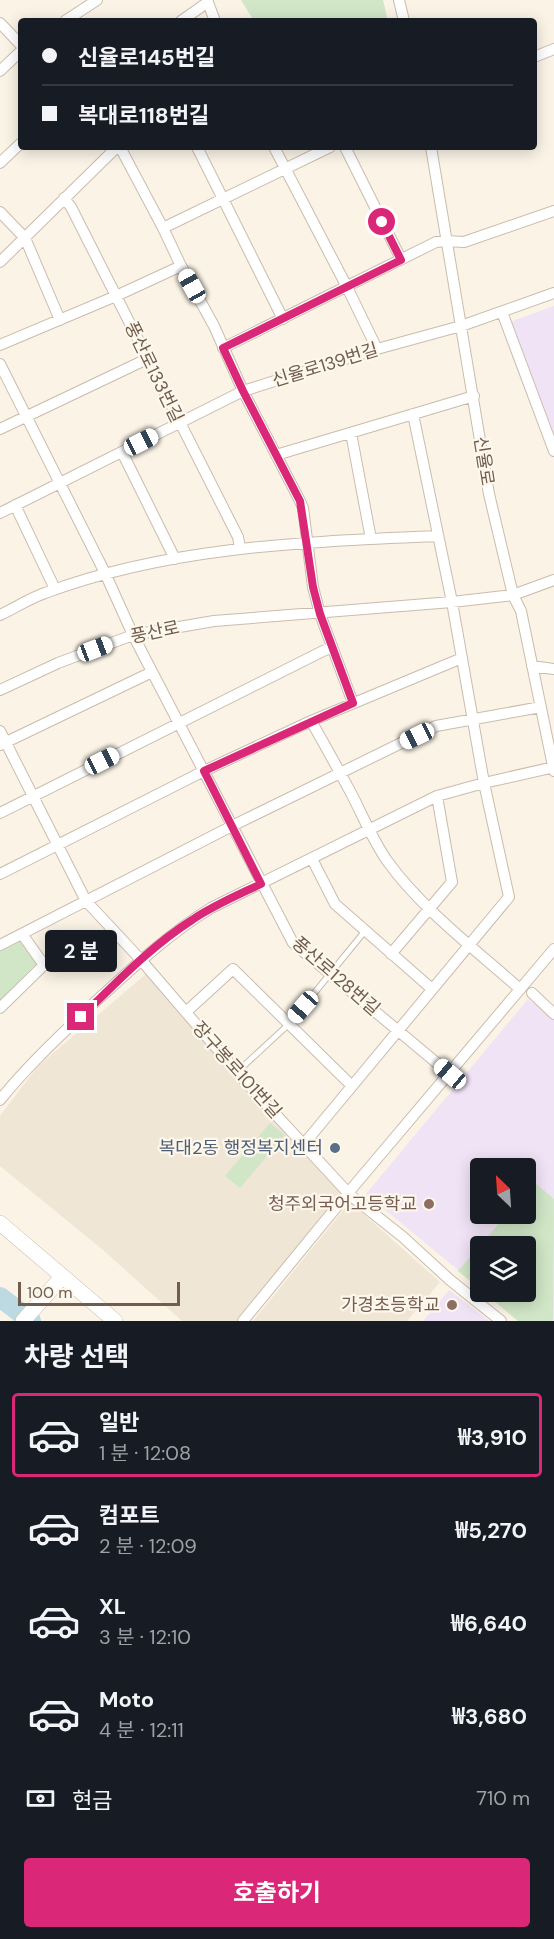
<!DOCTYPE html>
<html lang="ko">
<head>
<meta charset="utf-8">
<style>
	:root { --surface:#171b24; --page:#242831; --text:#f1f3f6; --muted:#9ea1a6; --line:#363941; --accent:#db2777 }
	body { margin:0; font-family:"DM Sans","Noto Sans KR",sans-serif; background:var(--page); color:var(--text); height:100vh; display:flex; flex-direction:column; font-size:22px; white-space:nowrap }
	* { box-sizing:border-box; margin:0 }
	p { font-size:20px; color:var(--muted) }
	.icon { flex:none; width:33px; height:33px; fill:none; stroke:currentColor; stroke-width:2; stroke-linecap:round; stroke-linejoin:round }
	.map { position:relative; height:1321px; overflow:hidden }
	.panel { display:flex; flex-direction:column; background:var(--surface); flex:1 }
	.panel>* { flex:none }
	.top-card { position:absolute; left:18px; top:18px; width:519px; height:132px; border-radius:6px; box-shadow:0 3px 15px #0003; display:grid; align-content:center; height:132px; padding:0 24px; background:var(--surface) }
	.needle { width:39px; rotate:335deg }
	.controls { position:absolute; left:470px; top:1158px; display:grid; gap:12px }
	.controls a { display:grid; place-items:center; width:66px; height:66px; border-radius:6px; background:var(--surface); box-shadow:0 3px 15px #0003; font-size:30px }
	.scale { position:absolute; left:18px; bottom:15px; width:162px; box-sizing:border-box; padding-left:6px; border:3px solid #705d4e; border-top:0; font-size:16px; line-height:21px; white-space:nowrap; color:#705d4e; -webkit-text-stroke:4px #fdf7ec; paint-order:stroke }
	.end { position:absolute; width:27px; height:27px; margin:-14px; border:8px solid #db2777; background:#fff; box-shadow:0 0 0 3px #fff }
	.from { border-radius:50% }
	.bubble { position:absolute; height:42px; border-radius:6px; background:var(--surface); box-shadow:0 3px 15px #0003; font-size:20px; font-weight:700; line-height:42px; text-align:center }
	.car { position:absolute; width:18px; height:36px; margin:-18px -9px; border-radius:8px; box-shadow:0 0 4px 2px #0007; background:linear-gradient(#fff 24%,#345 0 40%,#fff 0 76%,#345 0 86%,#fff 0) }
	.top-card b { display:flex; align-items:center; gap:21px; height:57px; font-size:22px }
	.top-card b+b { border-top:2px solid var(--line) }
	.top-card i { width:15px; height:15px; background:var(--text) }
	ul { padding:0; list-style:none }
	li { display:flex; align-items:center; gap:18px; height:84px; margin:0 12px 9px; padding:0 12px; border:3px solid transparent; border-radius:6px }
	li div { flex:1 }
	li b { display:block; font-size:22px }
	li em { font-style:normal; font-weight:700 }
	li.on { border-color:var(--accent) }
	li>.icon { width:54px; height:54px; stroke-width:1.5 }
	h2 { padding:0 24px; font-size:27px; line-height:72px }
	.pay { display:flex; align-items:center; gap:15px; height:66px; padding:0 24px; font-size:22px }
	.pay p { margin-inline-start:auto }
	.action { display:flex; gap:12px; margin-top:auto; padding:12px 24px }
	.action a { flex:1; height:69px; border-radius:6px; background:var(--accent); color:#fff; font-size:24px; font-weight:700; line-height:69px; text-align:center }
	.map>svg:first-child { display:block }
	.residential { fill:#f0e6d5 }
	.education { fill:#f0e3f6; fill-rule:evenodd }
	.green { fill:#d0e6c6 }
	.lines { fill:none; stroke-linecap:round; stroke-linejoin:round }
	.river { stroke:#bdd9e1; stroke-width:20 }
	.lane-casing { stroke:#cabcad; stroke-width:7 }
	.street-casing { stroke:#cabcad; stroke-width:12 }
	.secondary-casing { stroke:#ccbdac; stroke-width:16 }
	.lane { stroke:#fff; stroke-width:5 }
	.street { stroke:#fff; stroke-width:10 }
	.secondary { stroke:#fff; stroke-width:15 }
	.route { stroke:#db2777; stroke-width:8 }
	.service-dot { fill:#5c6f8a; stroke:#fdf7ec; stroke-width:2 }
	.education-dot { fill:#8d6e63; stroke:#fdf7ec; stroke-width:2 }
	.labels { text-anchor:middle; stroke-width:4.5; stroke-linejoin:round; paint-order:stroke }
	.street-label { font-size:18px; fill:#705d4e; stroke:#fdf7ec }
	.service-label { font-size:18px; fill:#4e5e75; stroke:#fdf7ec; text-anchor:end }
	.education-label { font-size:18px; fill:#785e54; stroke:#fdf7ec; text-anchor:end }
</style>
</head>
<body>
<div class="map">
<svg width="554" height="1321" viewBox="0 0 554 1321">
	<rect width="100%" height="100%" fill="#faf3e6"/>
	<path class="residential" d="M146,974L245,1089L343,1195L237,1321H182L102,1249L0,1166V1116L38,1066Z
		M350,1202L440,1282L407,1321H253Z"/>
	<path class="education" d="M554,306V433L510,322Z
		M528,999L554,1020V1321H519L525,1292V1246H480V1288L366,1194ZM480,1168H525V1214H480Z
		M449,1290L489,1321H423Z"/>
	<path class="green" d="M241,0H383L388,21H254Z
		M21,940L37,963L0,1000V951Z
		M270,1123L285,1135L240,1188L225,1176Z
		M534,1182L554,1199L553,1321H518L483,1292H525V1246H480V1289L458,1271L507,1214H525V1192Z"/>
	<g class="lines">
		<path class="river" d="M0,1297L31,1321"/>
		<defs>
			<path id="lane" d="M237,1072L289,1024L365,931"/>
			<path id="street" d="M207,0L215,21
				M399,0L404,21
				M65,21L97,0
				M181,21L208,2
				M0,23L21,45
				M534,57L554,49
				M0,71L21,51
				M120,147L163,228L181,266L214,326L243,391L300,501L303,508L313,587L320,614L353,703
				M197,147L283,319
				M274,147L347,287L377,349
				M345,147L401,259
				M431,147L489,494L513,595L521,611L554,771
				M0,163L21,143
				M64,198L71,207L238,537L240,548
				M0,212L25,238L60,320
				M163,228L330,147
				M0,262L117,147
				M502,312L554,451
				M0,345L116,296L181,266
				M223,348L436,242L447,241L464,242L554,211
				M0,364L105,573L133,635L293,943L450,1074
				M0,429L147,359
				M351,433L371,539
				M122,452L175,559
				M276,455L474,396
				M15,505L55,589
				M0,513L243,391L377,349L461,326L554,293
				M0,615C15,608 30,598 45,593C171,546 306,542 438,536
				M532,666L554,669
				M0,690L58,663L133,635L214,621L452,602L513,595L554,580
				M311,721C325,745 338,769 351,793C363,816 373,841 388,862C421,908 477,951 520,989
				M0,731L86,901L141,960L245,1081L350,1195L403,1237L450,1280L501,1321
				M0,745L152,672
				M0,813L323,651L331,648
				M312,859L335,904L432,989
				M0,874L204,771L311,721L462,658
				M0,945L232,826L436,726L541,707
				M391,954L452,882L437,796
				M532,993L554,1014
				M0,1008L44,965L22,934
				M186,1012L233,969L352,1086
				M0,1100C28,1065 61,1035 93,1004C131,969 167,935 211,908L437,796L484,783L554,767
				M304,1144L509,897L484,783L452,602L413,414
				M243,1321L348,1193L554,949"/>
			<path id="secondary" d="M0,1223L115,1321
				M23,1321L62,1277"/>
		</defs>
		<use href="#lane" class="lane-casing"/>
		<use href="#street" class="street-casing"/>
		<use href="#secondary" class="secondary-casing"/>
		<use href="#lane" class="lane"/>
		<use href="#street" class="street"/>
		<use href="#secondary" class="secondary"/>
	</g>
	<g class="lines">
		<path class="route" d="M81,1017C116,983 151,946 192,920C214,905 238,895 261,884L204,771L353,703L320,614L313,587L300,501L243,391L223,348L401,260L382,222"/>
	</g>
	<circle class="service-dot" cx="335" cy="1148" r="6"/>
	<g class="education-dot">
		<circle cx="429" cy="1204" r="6"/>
		<circle cx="452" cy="1305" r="6"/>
	</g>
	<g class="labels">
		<g class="street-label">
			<text transform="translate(325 365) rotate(-17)" y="6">신율로139번길</text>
			<text transform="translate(154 372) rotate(64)" y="6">풍산로133번길</text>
			<text transform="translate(484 461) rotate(81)" y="6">신율로</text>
			<text transform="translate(155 632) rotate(-12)" y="6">풍산로</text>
			<text transform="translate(336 976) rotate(41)" y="6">풍산로128번길</text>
			<text transform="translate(237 1070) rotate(48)" y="6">장구봉로101번길</text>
		</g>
		<g class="service-label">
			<text x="323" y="1154">복대2동 행정복지센터</text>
		</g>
		<g class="education-label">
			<text x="417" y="1210">청주외국어고등학교</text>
			<text x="440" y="1311">가경초등학교</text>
		</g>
	</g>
</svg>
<div class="controls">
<a><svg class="needle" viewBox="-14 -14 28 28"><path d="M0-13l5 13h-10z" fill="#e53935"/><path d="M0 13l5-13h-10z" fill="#9ea1a6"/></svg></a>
<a><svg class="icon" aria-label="layers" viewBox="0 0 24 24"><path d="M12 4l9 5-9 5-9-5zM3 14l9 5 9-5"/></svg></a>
</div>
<div class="scale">100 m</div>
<i class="end from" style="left:382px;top:222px"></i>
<i class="end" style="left:81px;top:1017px"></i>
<div class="bubble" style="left:45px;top:930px;width:72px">2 분</div>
<i class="car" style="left:192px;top:286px;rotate:331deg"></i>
<i class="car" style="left:141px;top:442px;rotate:63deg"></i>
<i class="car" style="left:95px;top:649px;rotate:69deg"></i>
<i class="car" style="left:417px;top:736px;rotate:244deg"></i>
<i class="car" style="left:102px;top:761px;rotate:63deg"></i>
<i class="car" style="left:303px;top:1007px;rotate:221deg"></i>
<i class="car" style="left:450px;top:1074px;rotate:310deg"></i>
<div class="top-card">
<b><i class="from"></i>신율로145번길</b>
<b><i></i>복대로118번길</b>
</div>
</div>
<section class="panel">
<h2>차량 선택</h2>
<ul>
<li class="on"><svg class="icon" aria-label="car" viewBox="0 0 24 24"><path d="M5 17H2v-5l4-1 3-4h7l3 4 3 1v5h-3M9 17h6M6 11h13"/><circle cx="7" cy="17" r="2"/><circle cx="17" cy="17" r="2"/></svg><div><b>일반</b><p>1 분 · 12:08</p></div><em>₩3,910</em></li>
<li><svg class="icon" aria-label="car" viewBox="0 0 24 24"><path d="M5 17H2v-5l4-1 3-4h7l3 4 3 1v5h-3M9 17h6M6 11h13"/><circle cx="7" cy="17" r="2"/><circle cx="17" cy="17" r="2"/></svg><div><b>컴포트</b><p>2 분 · 12:09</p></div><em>₩5,270</em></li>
<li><svg class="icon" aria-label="car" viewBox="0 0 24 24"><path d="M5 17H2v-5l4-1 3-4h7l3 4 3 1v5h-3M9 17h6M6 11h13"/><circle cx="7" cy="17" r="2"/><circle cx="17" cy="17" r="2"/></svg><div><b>XL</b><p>3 분 · 12:10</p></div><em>₩6,640</em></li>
<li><svg class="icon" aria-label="car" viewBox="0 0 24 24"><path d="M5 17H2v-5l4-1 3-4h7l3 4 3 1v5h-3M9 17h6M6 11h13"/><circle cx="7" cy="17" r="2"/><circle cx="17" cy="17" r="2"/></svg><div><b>Moto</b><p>4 분 · 12:11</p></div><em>₩3,680</em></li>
</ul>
<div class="pay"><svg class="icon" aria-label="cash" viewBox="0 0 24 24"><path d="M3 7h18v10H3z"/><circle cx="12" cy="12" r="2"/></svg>현금<p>710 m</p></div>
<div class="action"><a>호출하기</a></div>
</section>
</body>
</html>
